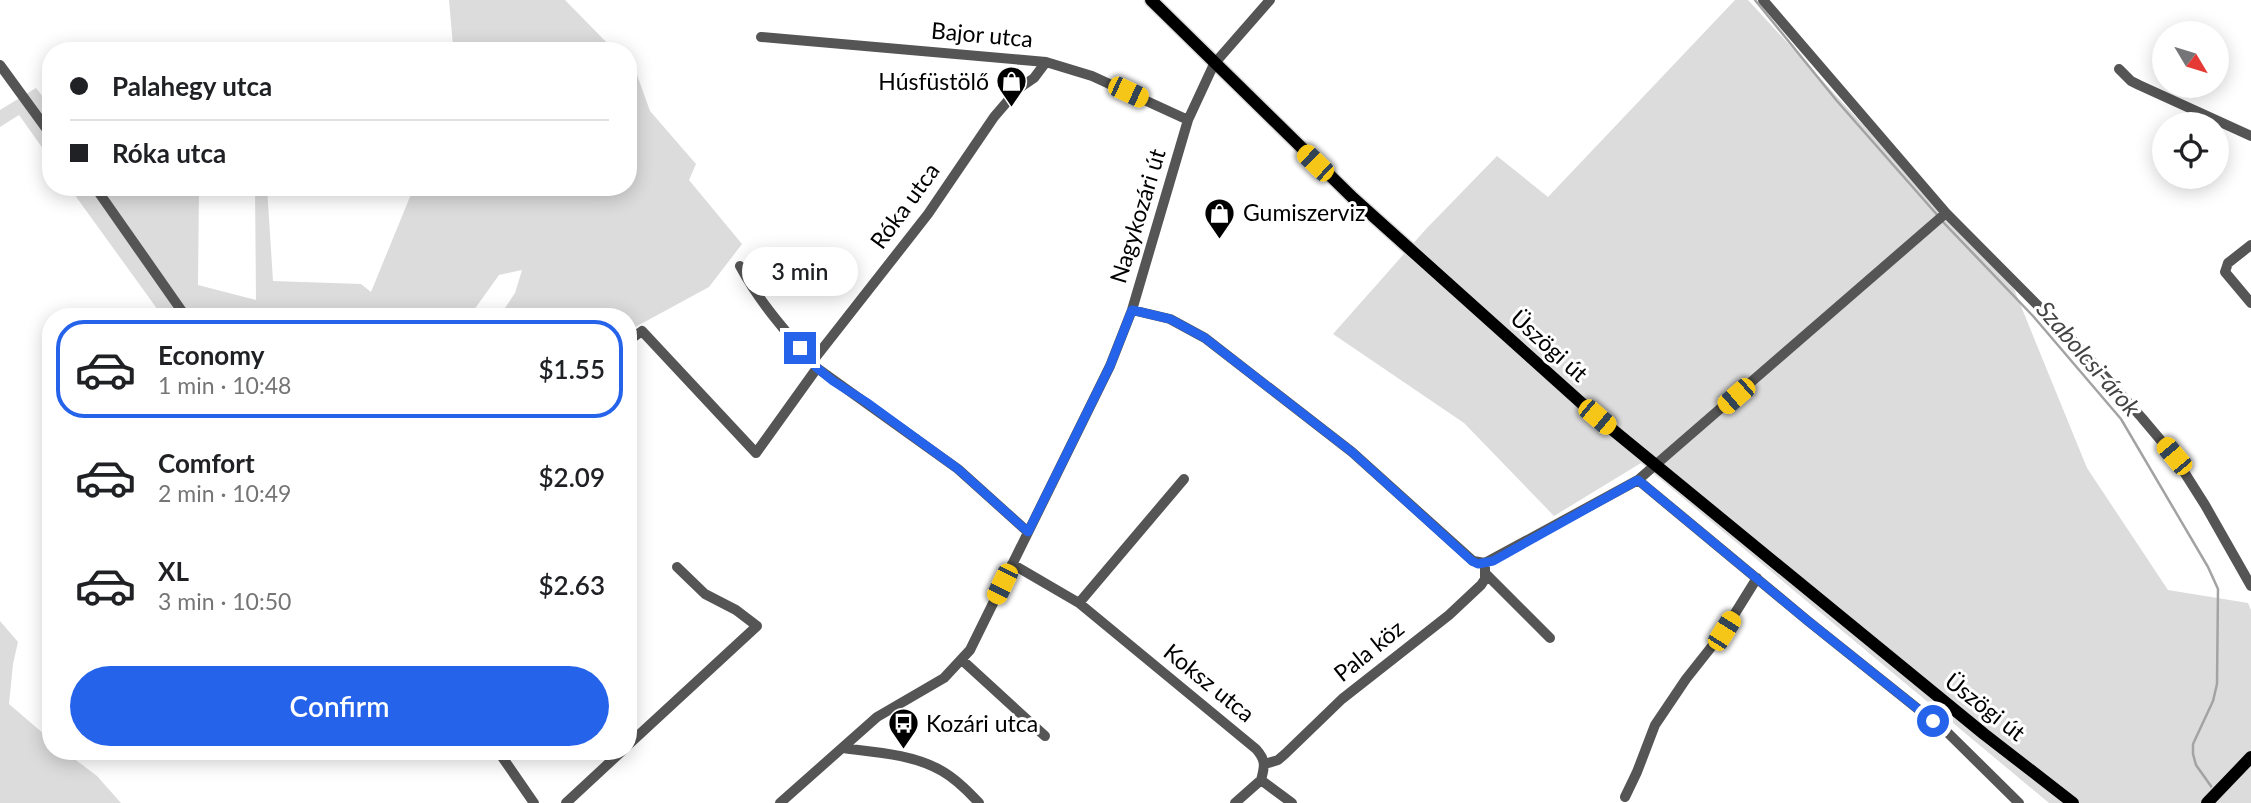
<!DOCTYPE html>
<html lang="en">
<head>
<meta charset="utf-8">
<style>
	:root { --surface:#fff; --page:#f6f6f6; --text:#202124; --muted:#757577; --line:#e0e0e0; --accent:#2563eb }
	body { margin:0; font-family:Lato,sans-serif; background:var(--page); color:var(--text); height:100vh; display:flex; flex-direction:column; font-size:26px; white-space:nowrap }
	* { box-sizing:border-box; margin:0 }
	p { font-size:23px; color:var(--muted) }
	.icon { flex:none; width:38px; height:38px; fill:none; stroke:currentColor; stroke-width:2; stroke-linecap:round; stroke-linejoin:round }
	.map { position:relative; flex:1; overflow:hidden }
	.side { position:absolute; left:42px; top:308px; width:595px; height:452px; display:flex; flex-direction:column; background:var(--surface); border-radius:28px; box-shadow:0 4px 18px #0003 }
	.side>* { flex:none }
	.hud { position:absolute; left:42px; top:42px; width:595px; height:154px; border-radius:28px; box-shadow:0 4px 18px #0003; display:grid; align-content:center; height:154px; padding:0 28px; background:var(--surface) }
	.needle { width:46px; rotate:128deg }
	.fabs { position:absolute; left:2152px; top:21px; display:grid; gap:14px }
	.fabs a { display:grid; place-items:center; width:77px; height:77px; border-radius:50%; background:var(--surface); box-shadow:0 4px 18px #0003; font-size:35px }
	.end { position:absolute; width:32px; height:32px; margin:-16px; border:9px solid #2563eb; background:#fff; box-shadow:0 0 0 4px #fff }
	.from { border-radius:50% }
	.bubble { position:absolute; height:49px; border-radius:24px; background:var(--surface); box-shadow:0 4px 18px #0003; font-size:23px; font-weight:600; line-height:49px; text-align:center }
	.car { position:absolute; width:21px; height:42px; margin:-21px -10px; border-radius:9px; box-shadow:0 0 5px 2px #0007; background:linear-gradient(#f5c518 24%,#345 0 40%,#f5c518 0 76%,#345 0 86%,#f5c518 0) }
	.hud b { display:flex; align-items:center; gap:24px; height:66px; font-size:26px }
	.hud b+b { border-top:2px solid var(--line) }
	.hud i { width:18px; height:18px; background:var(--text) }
	ul { padding:12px 0 0; list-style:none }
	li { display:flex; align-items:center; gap:21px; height:98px; margin:0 14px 10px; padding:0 14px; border:4px solid transparent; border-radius:28px }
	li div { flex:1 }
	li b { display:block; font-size:26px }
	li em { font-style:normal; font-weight:600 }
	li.on { border-color:var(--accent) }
	li>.icon { width:63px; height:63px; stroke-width:1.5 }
	.primary-button { display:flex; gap:14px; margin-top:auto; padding:14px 28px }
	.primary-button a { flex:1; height:80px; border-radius:42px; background:var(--accent); color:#fff; font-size:28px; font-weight:600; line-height:80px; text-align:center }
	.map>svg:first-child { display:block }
	.green { fill:#dcdcdc }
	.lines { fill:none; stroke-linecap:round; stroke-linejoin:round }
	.stream { stroke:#a3a3a3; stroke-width:2.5 }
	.major-casing { stroke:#dbdbdb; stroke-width:15 }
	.minor { stroke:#555; stroke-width:10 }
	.major { stroke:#000; stroke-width:12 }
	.route { stroke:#2563eb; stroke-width:9 }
	.labels { text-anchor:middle; stroke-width:6; stroke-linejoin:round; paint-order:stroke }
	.street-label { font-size:23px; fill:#000; stroke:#fff }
	.poi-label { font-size:23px; fill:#000; stroke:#fff; text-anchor:start }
	.water-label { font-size:24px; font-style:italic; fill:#444; stroke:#fff }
</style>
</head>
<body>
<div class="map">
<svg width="2251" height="803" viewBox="0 0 2251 803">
	<rect width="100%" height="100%" fill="#fff"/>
	<path class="green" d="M449,0H565L615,51H448L453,46Z
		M1735,0H1748L2014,289L2087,468L2168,590L2248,603L2251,610V803H2049L1641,463L1554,516L1464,423L1333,334L1426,229L1497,156L1548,197Z
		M628,65L636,72L650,111L696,164L689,180L742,244L709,287L628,331V317H499L515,293L522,270L499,275L469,317H163L69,187H199L198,285L256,300L255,187H267L273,281L361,284L371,292L414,187H628Z
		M36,88L51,107V160L19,115L0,127V110Z
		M0,621L18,642L13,664L9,704L51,740V751H64L97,776L121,803H0Z"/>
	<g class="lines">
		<path class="stream" d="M1755,0L1837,101L1939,217
			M1943,222L2033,316L2121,419L2208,567L2218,589L2217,684L2213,701L2193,744V754L2196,765L2213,789"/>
		<defs>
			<path id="major" d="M1151,0L1353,198L1597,417L1984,734L2073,803
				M2207,803L2251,757"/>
		</defs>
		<use href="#major" class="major-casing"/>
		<path class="minor" d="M1763,0L1946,213L2078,346L2142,418L2174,456L2205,505L2251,586
			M761,37L1046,62L1092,76L1188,120
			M0,65L51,135
			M2119,69L2131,81L2139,85L2251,136
			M95,187L186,317
			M2251,245L2228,263L2225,272L2251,303
			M1132,310L1170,319L1205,338L1352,452L1473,561L1485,563L1638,480L1946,213
			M628,341L642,331L756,453L817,368C790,336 760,304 740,266
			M628,353L629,355
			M812,362L928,214L994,117L1018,89L1034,78L1046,62
			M817,368L958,469L1028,532
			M1638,480L1808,621L1948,733L2019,803
			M1012,564L1079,603L1256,749C1266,760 1265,766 1261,780L1292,803
			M1485,573L1550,638
			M1079,603L1184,479
			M962,660L1045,736
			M628,745L757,626L736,610L705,594L677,567
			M842,748C874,752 913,754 942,771C956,779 968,791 979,803
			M498,751L534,803
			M1265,764L1278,760L1285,754L1342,699L1449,615L1481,585L1485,579V563
			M1625,797L1637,772L1655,725L1686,679L1724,631L1757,578
			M566,803L622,751
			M780,803L877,717L944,678L970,650L1110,366L1132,310L1188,120L1214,64L1270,0
			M1235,803L1261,780"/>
		<use href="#major" class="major"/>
	</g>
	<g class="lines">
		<path class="route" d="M800,348L817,368L833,381L866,402L958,469L1028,532L1110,366L1132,310L1170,319L1205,338L1352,452L1472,561L1478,564L1493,561L1638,480L1808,621L1933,721"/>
	</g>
	<defs>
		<symbol id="shop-pin" viewBox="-11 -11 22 30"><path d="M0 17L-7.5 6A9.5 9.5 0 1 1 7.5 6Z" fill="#000" stroke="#fff"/><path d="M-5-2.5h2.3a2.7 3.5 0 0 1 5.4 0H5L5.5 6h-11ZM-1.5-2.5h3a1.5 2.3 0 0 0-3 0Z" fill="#fff"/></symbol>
		<symbol id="bus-pin" viewBox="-11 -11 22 30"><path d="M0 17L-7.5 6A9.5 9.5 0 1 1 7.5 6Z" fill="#000" stroke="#fff"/><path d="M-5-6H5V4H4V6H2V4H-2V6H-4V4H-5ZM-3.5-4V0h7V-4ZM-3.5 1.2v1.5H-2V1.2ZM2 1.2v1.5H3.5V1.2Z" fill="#fff"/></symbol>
	</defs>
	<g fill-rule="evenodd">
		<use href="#shop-pin" x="994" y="64" width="35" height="47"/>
		<use href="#shop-pin" x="1202" y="196" width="35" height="47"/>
		<use href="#bus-pin" x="886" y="706" width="35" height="47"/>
	</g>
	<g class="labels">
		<g class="street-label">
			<text transform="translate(982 35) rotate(5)" y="8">Bajor utca</text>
			<text transform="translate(905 206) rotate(-54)" y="8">Róka utca</text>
			<text transform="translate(1138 216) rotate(-73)" y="8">Nagykozári út</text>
			<text transform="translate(1549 346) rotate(42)" y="8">Üszögi út</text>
			<text transform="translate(1369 651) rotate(-39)" y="8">Pala köz</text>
			<text transform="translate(1209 683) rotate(39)" y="8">Koksz utca</text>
			<text transform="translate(1985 707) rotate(38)" y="8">Üszögi út</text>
		</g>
		<g class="poi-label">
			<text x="989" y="90" text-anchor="end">Húsfüstölő</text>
			<text x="1243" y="221">Gumiszerviz</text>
			<text x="926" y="732">Kozári utca</text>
		</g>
		<g class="water-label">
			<text transform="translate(2088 359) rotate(49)" y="8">Szabolcsi-árok</text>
		</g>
	</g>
</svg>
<div class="fabs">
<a><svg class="needle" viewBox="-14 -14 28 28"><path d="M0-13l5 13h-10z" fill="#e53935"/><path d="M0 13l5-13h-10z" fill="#757577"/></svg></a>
<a><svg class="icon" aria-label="locate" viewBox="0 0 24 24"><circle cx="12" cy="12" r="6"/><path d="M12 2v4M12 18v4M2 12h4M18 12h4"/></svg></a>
</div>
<i class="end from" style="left:1933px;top:721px"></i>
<i class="end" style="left:800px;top:348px"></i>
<div class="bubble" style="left:742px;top:247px;width:116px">3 min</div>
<i class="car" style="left:1128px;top:92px;rotate:115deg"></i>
<i class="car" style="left:1315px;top:163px;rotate:314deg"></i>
<i class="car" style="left:1736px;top:396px;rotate:229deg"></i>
<i class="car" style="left:1597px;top:417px;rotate:130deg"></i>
<i class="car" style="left:2174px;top:456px;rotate:320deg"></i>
<i class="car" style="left:1002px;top:584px;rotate:206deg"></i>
<i class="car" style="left:1724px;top:631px;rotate:32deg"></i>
<div class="hud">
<b><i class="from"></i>Palahegy utca</b>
<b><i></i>Róka utca</b>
</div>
<section class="side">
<ul>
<li class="on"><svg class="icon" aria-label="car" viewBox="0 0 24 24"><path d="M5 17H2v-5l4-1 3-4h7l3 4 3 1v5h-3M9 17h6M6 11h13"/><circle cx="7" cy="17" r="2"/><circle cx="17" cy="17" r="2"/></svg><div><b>Economy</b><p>1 min · 10:48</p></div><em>$1.55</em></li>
<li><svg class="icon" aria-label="car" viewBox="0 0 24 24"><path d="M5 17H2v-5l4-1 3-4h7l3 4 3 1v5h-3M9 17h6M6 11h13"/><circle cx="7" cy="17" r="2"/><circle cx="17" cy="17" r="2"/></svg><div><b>Comfort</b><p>2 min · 10:49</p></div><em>$2.09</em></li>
<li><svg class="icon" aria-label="car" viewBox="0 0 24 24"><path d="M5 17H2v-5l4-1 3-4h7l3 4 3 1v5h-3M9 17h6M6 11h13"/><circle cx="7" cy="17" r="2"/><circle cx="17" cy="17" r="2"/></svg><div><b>XL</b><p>3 min · 10:50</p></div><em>$2.63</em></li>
</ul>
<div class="primary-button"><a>Confirm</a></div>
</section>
</div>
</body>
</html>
